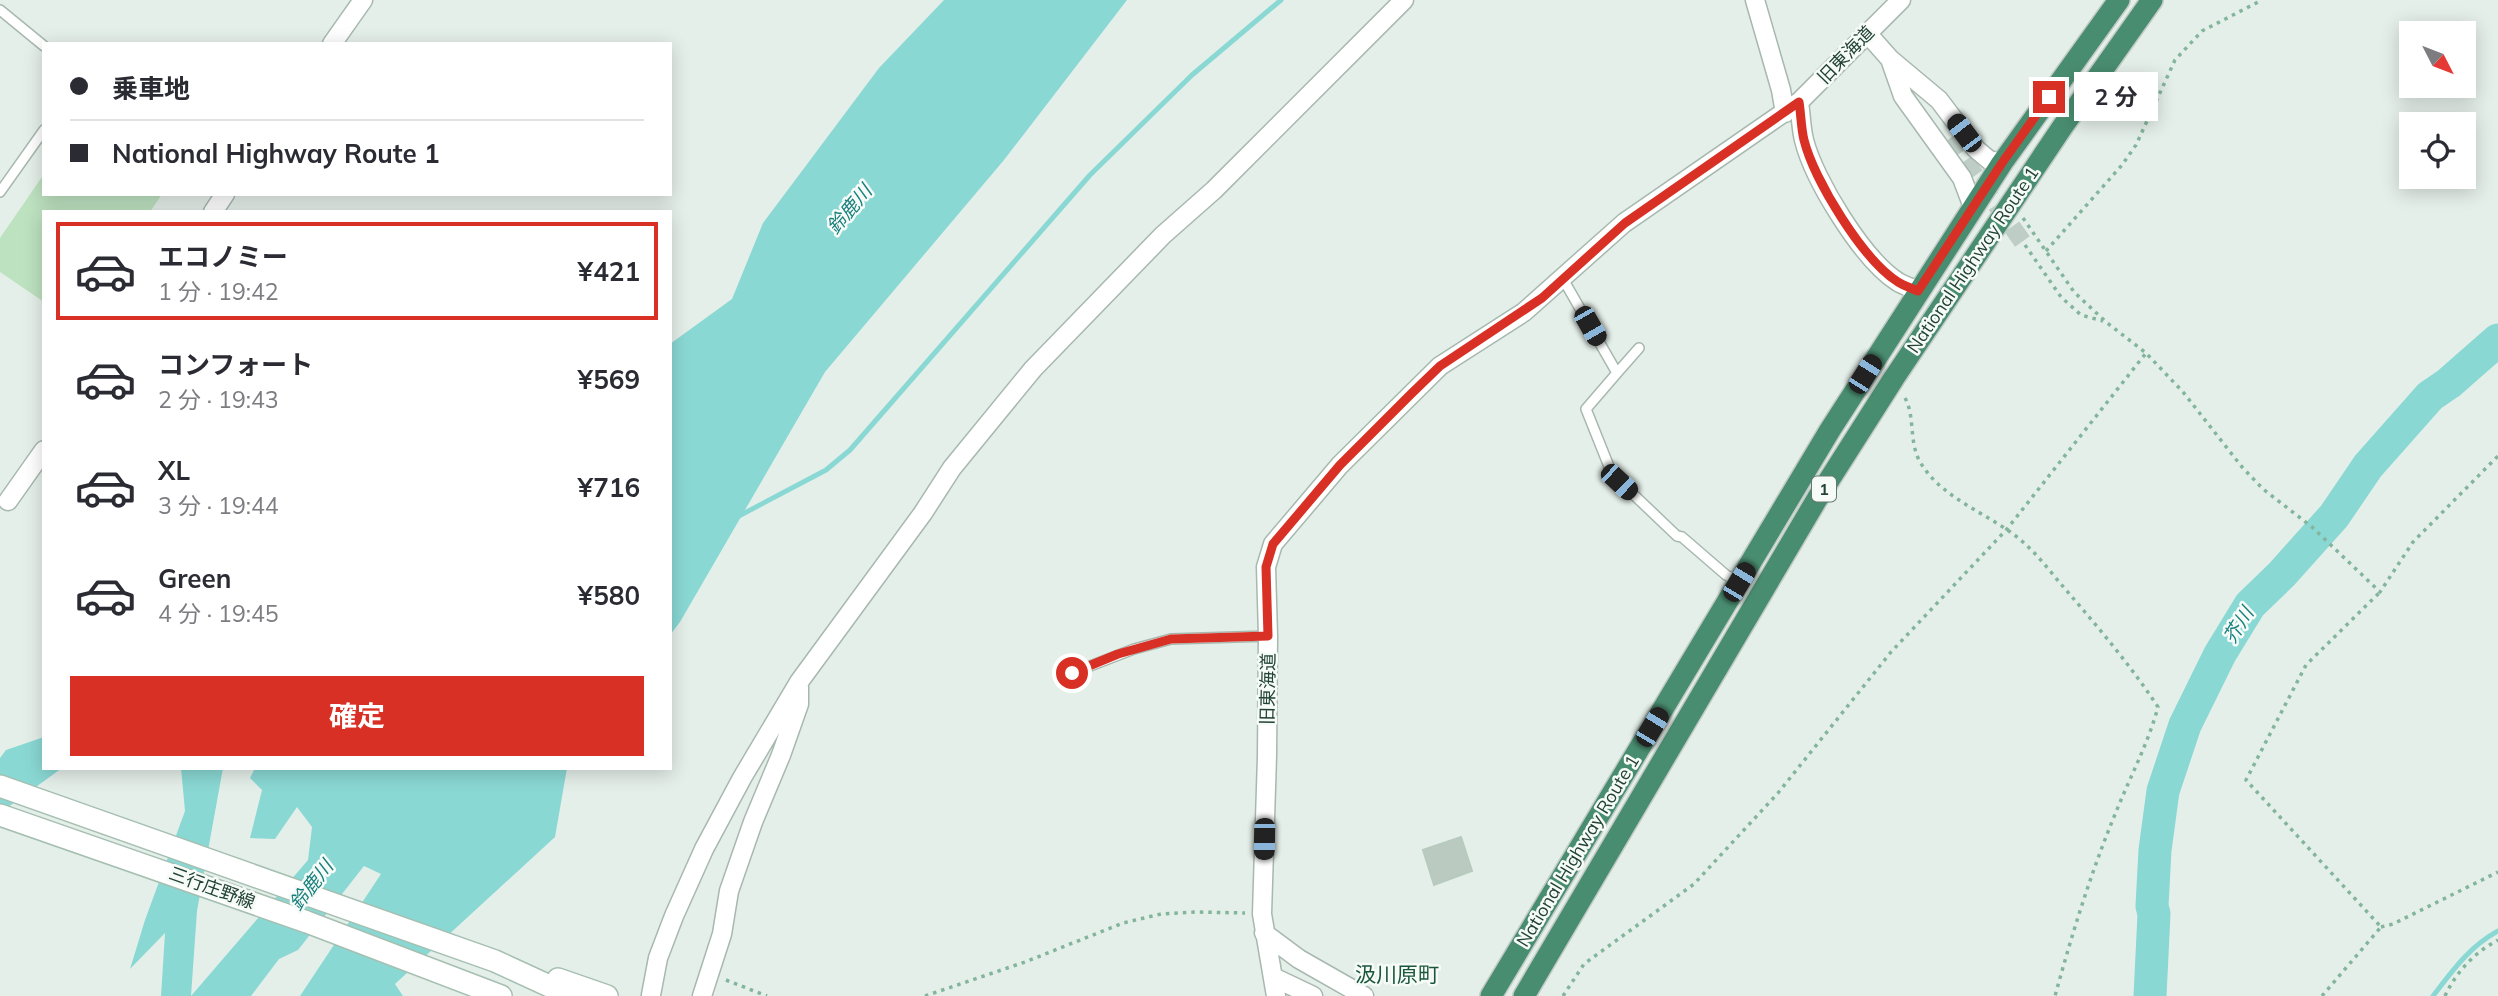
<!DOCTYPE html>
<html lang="ja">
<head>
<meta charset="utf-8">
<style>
	:root { --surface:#fff; --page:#f7f7f7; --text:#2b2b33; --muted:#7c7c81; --line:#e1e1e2; --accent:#d93025 }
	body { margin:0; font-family:Mulish,"Noto Sans JP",sans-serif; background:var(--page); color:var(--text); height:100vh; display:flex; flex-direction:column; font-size:26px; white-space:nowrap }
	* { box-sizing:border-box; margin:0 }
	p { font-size:23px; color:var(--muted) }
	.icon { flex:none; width:38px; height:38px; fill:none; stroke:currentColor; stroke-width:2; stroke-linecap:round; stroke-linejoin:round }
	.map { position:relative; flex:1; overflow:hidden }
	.panel { position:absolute; left:42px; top:210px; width:630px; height:560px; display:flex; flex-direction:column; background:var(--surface); border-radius:0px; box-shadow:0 4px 18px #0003 }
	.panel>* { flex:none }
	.hud { position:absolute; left:42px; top:42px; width:630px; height:154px; border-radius:0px; box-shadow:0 4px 18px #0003; display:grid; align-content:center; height:154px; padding:0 28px; background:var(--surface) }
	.needle { width:46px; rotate:132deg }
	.buttons { position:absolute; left:2399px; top:21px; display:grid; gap:14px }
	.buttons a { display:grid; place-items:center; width:77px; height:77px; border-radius:0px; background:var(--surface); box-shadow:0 4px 18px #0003; font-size:35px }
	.end { position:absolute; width:32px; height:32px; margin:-16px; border:9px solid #d93025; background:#fff; box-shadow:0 0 0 4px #fff }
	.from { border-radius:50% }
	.bubble { position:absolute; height:49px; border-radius:0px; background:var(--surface); box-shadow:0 4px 18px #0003; font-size:23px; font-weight:700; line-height:49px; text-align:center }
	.car { position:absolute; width:21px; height:42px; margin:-21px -10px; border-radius:9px; box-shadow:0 0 5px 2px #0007; background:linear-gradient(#222 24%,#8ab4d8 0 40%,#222 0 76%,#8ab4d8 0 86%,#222 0) }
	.hud b { display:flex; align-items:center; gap:24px; height:66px; font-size:26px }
	.hud b+b { border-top:2px solid var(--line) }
	.hud i { width:18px; height:18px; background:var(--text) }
	ul { padding:12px 0 0; list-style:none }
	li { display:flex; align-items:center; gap:21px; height:98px; margin:0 14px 10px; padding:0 14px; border:4px solid transparent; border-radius:0px }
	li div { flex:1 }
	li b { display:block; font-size:26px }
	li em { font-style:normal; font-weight:700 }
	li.active { border-color:var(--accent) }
	li>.icon { width:63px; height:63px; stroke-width:1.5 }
	.cta { display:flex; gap:14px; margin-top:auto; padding:14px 28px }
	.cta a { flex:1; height:80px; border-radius:0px; background:var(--accent); color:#fff; font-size:28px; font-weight:700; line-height:80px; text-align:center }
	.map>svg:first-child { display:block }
	.green { fill:#bde2c0 }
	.water { fill:#8ad8d4 }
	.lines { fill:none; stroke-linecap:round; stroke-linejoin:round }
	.stream { stroke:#8ad8d4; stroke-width:5 }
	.river { stroke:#8ad8d4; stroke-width:33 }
	.building { fill:#bacac1; stroke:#b7cabe; stroke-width:2 }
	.minor-tunnel { stroke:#becdc5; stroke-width:18; stroke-dasharray:18 9; stroke-linecap:butt }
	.service-casing { stroke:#a7b8af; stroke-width:12 }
	.minor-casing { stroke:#a7b8af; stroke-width:21 }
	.secondary-casing { stroke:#a5bfb1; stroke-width:24 }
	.trunk-casing { stroke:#c1cac6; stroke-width:24 }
	.path { stroke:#83b59c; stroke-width:3.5; stroke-dasharray:3.5 5; stroke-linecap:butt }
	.service { stroke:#fff; stroke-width:9 }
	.minor { stroke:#fff; stroke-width:18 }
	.secondary { stroke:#fff; stroke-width:21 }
	.trunk { stroke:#498d70; stroke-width:21 }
	.route { stroke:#d93025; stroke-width:9 }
	.labels { text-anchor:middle; stroke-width:5; stroke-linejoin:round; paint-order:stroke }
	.shield { fill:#f6fbf8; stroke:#627a6f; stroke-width:2 }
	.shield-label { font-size:16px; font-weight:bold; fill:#224334 }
	.street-label { font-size:18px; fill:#224334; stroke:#f6fbf8 }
	.water-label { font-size:19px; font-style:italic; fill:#177f7c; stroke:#f6fbf8 }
	.quarter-label { font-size:21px; fill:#1c573d; stroke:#f6fbf8 }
</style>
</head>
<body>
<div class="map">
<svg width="2498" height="996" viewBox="0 0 2498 996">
	<rect width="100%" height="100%" fill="#e5efe9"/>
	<path class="green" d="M44,174V194H162L150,212H44V302L0,272V238Z"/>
	<path class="water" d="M944,0H1127L1004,160L825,372L680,622L670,635V344L732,299L763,223L879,68Z
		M44,737V768H62L0,813V758L6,750Z
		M181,768H223L197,911L191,996L308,860L312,827L297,807L275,839L250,838L262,790L250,778L255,768H567L555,837L395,984L403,996H300L381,874L364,866L298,950L279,959L251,996H161L165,933L130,969L145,920L185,811Z"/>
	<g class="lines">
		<path class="stream" d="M737,517L826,470L850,450L1090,175L1192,75L1281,0
			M2433,996C2453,970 2469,947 2498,931"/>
		<path class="river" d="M2150,996L2154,914L2152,906L2155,850L2163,791L2185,725L2220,654L2250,605L2282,574L2334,516L2368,466L2430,396L2449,383L2498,340"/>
	</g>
	<path class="building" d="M1461,837L1472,871L1434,885L1423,850Z"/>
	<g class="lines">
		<path class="minor-tunnel" d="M1949,139L2025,245"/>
		<defs>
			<path id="service" d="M0,10L44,46
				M0,192L44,130
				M1563,279L1617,373L1586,409L1612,474L1677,536L1682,537L1726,575L1738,581
				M1617,373L1639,348
				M1072,673L1134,649L1171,639L1268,636"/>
			<path id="minor" d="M1755,0L1781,90L1785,113
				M1867,33L1890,59L1939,100L1976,149L1989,160L2002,163
				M332,44L363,0
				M1890,59L1903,96L1962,178L1973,207
				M1799,102C1801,115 1801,128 1804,140C1814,180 1863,260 1898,282C1905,286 1912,288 1918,291
				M213,212L225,194
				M8,501L44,450
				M1264,933L1299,959L1364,996
				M1273,977L1313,996
				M651,995L658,958L674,916L704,849L742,778L799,682L923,513L952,468L1033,369L1163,235L1214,190L1404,0
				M702,996L722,934L729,891L753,822L781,755L799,704V687
				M1276,996L1262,914L1267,756L1268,636L1266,567L1273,544L1340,465L1440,366L1524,312L1624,223L1799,102L1901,0"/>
			<path id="secondary" d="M0,786L495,961L571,996
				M0,815L307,922L501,996
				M558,979L607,996"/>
			<path id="trunk" d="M1491,996L1830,430L2002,163L2119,0
				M1524,996L1817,499L1894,378L2063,126L2152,0"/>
		</defs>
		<use href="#service" class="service-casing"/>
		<use href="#minor" class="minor-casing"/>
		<use href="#secondary" class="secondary-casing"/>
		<use href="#trunk" class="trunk-casing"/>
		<path class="path" d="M2023,218L2074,292L2106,322L2146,353L2183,392L2242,467L2263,489L2312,527L2380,592L2413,542L2498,456
			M2025,245L2061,297L2081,315L2103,321
			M2046,251L2122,165L2136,145L2175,60L2202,31L2262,0
			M1905,398C1915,416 1909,440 1919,460C1941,500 1990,513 2023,542C2039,556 2052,574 2066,590C2098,627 2131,666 2158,707C2148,744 2130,777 2116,812C2091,872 2072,934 2055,996
			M2381,927L2393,924L2498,872
			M726,980L767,996
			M925,996L1025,962L1123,923L1161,914L1196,912L1245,913
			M1563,996L1584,964L1694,884L1778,793L1891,652L2007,529L2146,353
			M2322,996L2381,927L2246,780L2306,665L2380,592
			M2445,996C2456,972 2475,952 2498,940"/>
		<use href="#service" class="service"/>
		<use href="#minor" class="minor"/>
		<use href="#secondary" class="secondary"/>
		<use href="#trunk" class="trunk"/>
	</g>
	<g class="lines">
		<path class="route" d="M1072,673L1118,654L1171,639L1268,636L1266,567L1273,544L1340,465L1411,394L1440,366L1542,298L1625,223L1799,102C1801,114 1801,128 1804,140C1814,180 1863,260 1898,282C1904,286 1911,288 1918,291L2002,163L2049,97"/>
	</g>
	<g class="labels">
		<rect class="shield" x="1812" y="476.5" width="24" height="25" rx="5"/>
		<g class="shield-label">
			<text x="1824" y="495">1</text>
		</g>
		<g class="street-label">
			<text transform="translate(1846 55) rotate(-46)" y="6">旧東海道</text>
			<text transform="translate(1973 260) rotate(-56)" y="6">National Highway Route 1</text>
			<text transform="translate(1268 689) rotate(-89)" y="6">旧東海道</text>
			<text transform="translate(1578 851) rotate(-59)" y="6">National Highway Route 1</text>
			<text transform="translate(212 888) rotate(20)" y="6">三行庄野線</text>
		</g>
		<g class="water-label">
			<text transform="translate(849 209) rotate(-50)" y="7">鈴鹿川</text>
			<text transform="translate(2238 625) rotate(-58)" y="7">芥川</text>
			<text transform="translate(311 885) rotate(-52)" y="7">鈴鹿川</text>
		</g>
		<g class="quarter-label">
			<text x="1397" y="982">汲川原町</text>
		</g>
	</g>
</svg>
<div class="buttons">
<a><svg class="needle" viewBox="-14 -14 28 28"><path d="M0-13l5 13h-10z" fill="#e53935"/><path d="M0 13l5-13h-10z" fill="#7c7c81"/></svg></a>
<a><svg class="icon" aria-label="locate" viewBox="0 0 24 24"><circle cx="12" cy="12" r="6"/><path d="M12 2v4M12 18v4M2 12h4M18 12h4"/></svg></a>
</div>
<i class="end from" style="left:1072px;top:673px"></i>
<i class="end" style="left:2049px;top:97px"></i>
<div class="bubble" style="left:2074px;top:72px;width:84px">2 分</div>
<i class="car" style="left:1964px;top:133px;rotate:323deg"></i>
<i class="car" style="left:1590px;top:326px;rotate:150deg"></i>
<i class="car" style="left:1865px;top:374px;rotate:32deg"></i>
<i class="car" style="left:1619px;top:482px;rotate:133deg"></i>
<i class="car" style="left:1739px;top:582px;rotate:31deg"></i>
<i class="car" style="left:1652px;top:727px;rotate:31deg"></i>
<i class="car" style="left:1264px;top:839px;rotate:181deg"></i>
<div class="hud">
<b><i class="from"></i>乗車地</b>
<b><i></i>National Highway Route 1</b>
</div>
<section class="panel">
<ul>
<li class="active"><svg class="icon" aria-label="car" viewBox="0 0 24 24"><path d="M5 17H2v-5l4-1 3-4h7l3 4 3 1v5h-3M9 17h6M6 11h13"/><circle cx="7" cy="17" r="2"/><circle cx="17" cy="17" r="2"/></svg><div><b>エコノミー</b><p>1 分 · 19:42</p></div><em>¥421</em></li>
<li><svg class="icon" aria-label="car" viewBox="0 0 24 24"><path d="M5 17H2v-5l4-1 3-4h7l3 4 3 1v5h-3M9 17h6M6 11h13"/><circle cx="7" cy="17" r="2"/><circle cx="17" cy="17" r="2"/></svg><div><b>コンフォート</b><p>2 分 · 19:43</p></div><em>¥569</em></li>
<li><svg class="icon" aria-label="car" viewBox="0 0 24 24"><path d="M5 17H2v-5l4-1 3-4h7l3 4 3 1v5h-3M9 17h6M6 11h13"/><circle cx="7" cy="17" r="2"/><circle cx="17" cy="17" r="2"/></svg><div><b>XL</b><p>3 分 · 19:44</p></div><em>¥716</em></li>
<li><svg class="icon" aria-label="car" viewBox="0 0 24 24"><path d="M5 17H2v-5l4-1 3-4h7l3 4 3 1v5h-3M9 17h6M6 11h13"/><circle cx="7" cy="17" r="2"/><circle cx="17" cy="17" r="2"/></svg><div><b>Green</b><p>4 分 · 19:45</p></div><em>¥580</em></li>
</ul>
<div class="cta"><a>確定</a></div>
</section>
</div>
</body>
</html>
